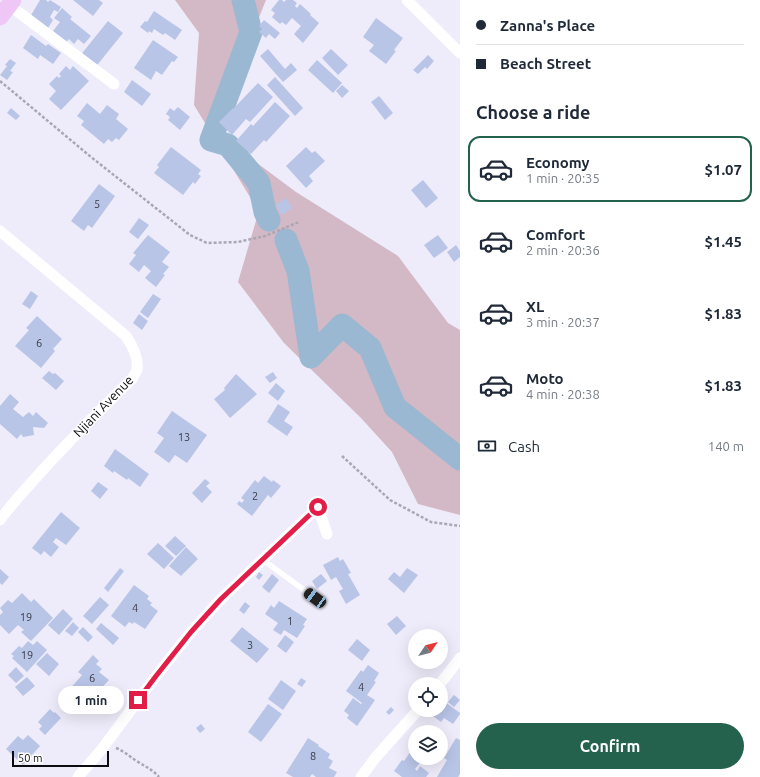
<!DOCTYPE html>
<html lang="en">
<head>
<meta charset="utf-8">
<style>
	:root { --surface:#fff; --page:#f2f2f3; --text:#1f2937; --muted:#747a83; --line:#e0e1e3; --accent:#24624e }
	body { margin:0; font-family:Ubuntu,sans-serif; background:var(--page); color:var(--text); height:100vh; display:flex; flex-direction:column; font-size:15px; white-space:nowrap }
	* { box-sizing:border-box; margin:0 }
	p { font-size:13px; color:var(--muted) }
	.icon { flex:none; width:22px; height:22px; fill:none; stroke:currentColor; stroke-width:2; stroke-linecap:round; stroke-linejoin:round }
	.map { position:relative; flex:1; overflow:hidden }
	.drawer { display:flex; flex-direction:column; background:var(--surface); width:300px }
	.drawer>* { flex:none }
	.top-card { display:grid; align-content:center; height:88px; padding:0 16px; background:var(--surface) }
	.needle { width:26px; rotate:55deg }
	.controls { position:absolute; left:408px; top:629px; display:grid; gap:8px }
	.controls a { display:grid; place-items:center; width:40px; height:40px; border-radius:50%; background:var(--surface); box-shadow:0 4px 16px #0002; font-size:20px }
	.scale { position:absolute; left:12px; bottom:10px; width:97px; box-sizing:border-box; padding-left:4px; border:2px solid #0d0b10; border-top:0; font-size:11px; line-height:14px; white-space:nowrap; color:#0d0b10; -webkit-text-stroke:3px #fff; paint-order:stroke }
	.end { position:absolute; width:18px; height:18px; margin:-9px; border:5px solid #e11d48; background:#fff; box-shadow:0 0 0 2px #fff }
	.from { border-radius:50% }
	.bubble { position:absolute; height:28px; border-radius:14px; background:var(--surface); box-shadow:0 4px 16px #0002; font-size:13px; font-weight:600; line-height:28px; text-align:center }
	.car { position:absolute; width:12px; height:24px; margin:-12px -6px; border-radius:5px; box-shadow:0 0 3px 1px #0007; background:linear-gradient(#222 24%,#8ab4d8 0 40%,#222 0 76%,#8ab4d8 0 86%,#222 0) }
	.top-card b { display:flex; align-items:center; gap:14px; height:38px; font-size:15px }
	.top-card b+b { border-top:1px solid var(--line) }
	.top-card i { width:10px; height:10px; background:var(--text) }
	ul { padding:0; list-style:none }
	li { display:flex; align-items:center; gap:12px; height:66px; margin:0 8px 6px; padding:0 8px; border:2px solid transparent; border-radius:12px }
	li div { flex:1 }
	li b { display:block; font-size:15px }
	li em { font-style:normal; font-weight:600 }
	li.on { border-color:var(--accent) }
	li>.icon { width:36px; height:36px; stroke-width:1.5 }
	h2 { padding:0 16px; font-size:18px; line-height:48px }
	.pay { display:flex; align-items:center; gap:10px; height:44px; padding:0 16px; font-size:15px }
	.pay p { margin-inline-start:auto }
	.cta { display:flex; gap:8px; margin-top:auto; padding:8px 16px }
	.cta a { flex:1; height:46px; border-radius:24px; background:var(--accent); color:#fff; font-size:16px; font-weight:600; line-height:46px; text-align:center }
	main { display:flex; flex:1; min-height:0 }
	.map>svg:first-child { display:block }
	.green { fill:#d3b8c5 }
	.lines { fill:none; stroke-linecap:round; stroke-linejoin:round }
	.river { stroke:#9ab8d2; stroke-width:23 }
	.building { fill:#b9c5e7 }
	.path { stroke:#aaa7b3; stroke-width:2.5; stroke-dasharray:3 2; stroke-linecap:butt }
	.lane { stroke:#fff; stroke-width:5.5 }
	.street { stroke:#fff; stroke-width:11 }
	.primary { stroke:#efc7f7; stroke-width:17 }
	.route { stroke:#e11d48; stroke-width:5 }
	.labels { text-anchor:middle; stroke-width:3; stroke-linejoin:round; paint-order:stroke }
	.number-label { font-size:11px; fill:#383a46 }
	.street-label { font-size:13px; fill:#0d0b10; stroke:#fff }
</style>
</head>
<body>
<main>
<div class="map">
<svg width="460" height="777" viewBox="0 0 460 777">
	<rect width="100%" height="100%" fill="#eeebfa"/>
	<path class="green" d="M175,0H266L223,107L214,124L216,139L245,154L296,192L398,256L448,323L460,330V515L418,504L392,452L361,418L284,343L238,282L258,214L250,197L194,105L199,33Z"/>
	<g class="lines">
		<path class="river" d="M243,0L251,32L211,140L228,145L259,183L265,212L269,220
			M286,240L298,271L311,357L342,325L370,348L395,407L460,459"/>
	</g>
	<path class="building" d="M40,0H46L48,2L50,0L61,7L58,12L54,10L50,17L53,20L48,28L30,17Z
		M73,0H99L103,3L93,16Z
		M279,0H282L284,2L286,0H293L297,3L295,6L297,8L300,4L311,14L310,15L319,23L303,43L294,34L301,26L292,18L286,25L282,22L280,24L272,17L275,13L271,10Z
		M62,8L72,17L70,19L91,36L84,44L78,39L74,44L69,39L66,42L53,31L60,22L54,18Z
		M154,11L182,30L175,40L165,33L163,35L154,29L152,33L149,31L148,33L140,27L145,21L147,22Z
		M376,18L403,38L394,50L396,51L386,64L369,51L374,45L363,37Z
		M264,20L280,33L275,39L269,34L266,38L259,32L262,29L259,26Z
		M108,21L123,33L94,69L79,57Z
		M31,35L46,46L48,44L61,53L53,64L40,55L38,59L23,48Z
		M153,40L178,57L174,62L172,61L162,75L156,71L151,80L134,68Z
		M268,49L285,69L291,63L297,70L283,82L260,56Z
		M331,49L348,65L338,75L322,58Z
		M428,55L434,61L427,69L425,67L418,74L413,70Z
		M10,59L16,63L10,71L13,72L7,80L0,75L7,66L5,65Z
		M317,60L342,83L333,93L308,70Z
		M66,66L70,70L73,66L89,81L61,110L49,99L56,91L49,84L57,76L59,78L61,76L59,74Z
		M275,77L303,108L295,116L267,85Z
		M132,80L151,94L142,106L124,92Z
		M258,83L273,97L250,122L246,119L232,135L219,122L233,108V109Z
		M342,85L349,91L342,98L336,91Z
		M379,96L393,113L385,120L371,102Z
		M275,102L290,116L266,142L264,140L251,154L236,141L251,124L253,126Z
		M87,103L100,114L107,105L119,114L116,119L128,129L119,140L116,138L112,142L108,139L104,144L81,125L84,121L77,116Z
		M178,107L190,117L180,130L168,120L170,117L166,114L170,108L174,111Z
		M11,108L20,116L16,120L7,113Z
		M171,147L201,170L198,174L201,176L195,184L193,182L183,195L154,173L159,167L157,165Z
		M306,147L312,153L315,151L325,161L309,176L313,181L306,188L286,166Z
		M423,180L438,198L426,208L411,190Z
		M99,184L115,196L92,228L88,225L84,231L71,221Z
		M286,198L292,208L282,215L276,205Z
		M139,218L149,225L138,239L129,232Z
		M148,235L170,252L162,262L169,267L163,274L165,275L156,287L145,278L151,271L144,265L139,272L129,264L136,255L133,253Z
		M438,235L448,248L434,258L424,245Z
		M456,245L460,251V257L454,262L447,252Z
		M31,291L38,296L30,309L22,304Z
		M153,294L161,299L148,318L140,312Z
		M139,314L148,321L142,330L133,323Z
		M37,316L62,339L53,349L55,351L41,368L15,346L29,330L26,328Z
		M49,371L53,374L55,373L64,381L56,390L42,378Z
		M273,372L277,378L270,383L265,377Z
		M236,374L257,394L230,418L214,399L225,390L224,388Z
		M276,383L285,391L278,401L268,393Z
		M10,394L19,402L13,409L23,417L29,412L33,416L36,412L48,423L44,428L33,427L34,435L23,437L21,434L17,439L0,424V406Z
		M278,404L290,412L284,421L293,427L287,436L267,422Z
		M172,411L207,435L187,463L175,455L169,463L154,452L164,438L157,433Z
		M115,449L149,474L140,487L128,478L127,480L114,471L113,473L104,466Z
		M264,476L272,482L273,480L281,486L271,498L268,495L252,516L237,504L239,501L242,503L244,500L241,498L255,480L258,483Z
		M205,479L210,483L206,486L212,492L202,503L192,493Z
		M98,482L108,489L100,499L91,491Z
		M61,512L80,528L66,545L56,538L53,542L59,547L51,557L44,551L41,555L32,548Z
		M175,536L186,546L176,556L165,546Z
		M158,543L174,558L164,569L147,554Z
		M186,547L198,559L181,576L169,566Z
		M338,557L340,561L343,559L351,573L348,574L360,595L346,604L339,591L343,589L336,577L331,580L323,565Z
		M120,568L124,571L108,592L104,588Z
		M407,568L418,575L404,593L388,579L394,572L400,577Z
		M0,569L9,577L2,585L0,583Z
		M259,572L263,575L259,580L256,577Z
		M272,574L279,580L269,593L262,587Z
		M321,574L327,581L317,589L312,581Z
		M134,585L149,596L147,599L152,603L150,605L158,611L145,629L134,622L133,624L129,622L125,627L111,616Z
		M22,593L31,602L34,599L53,618L31,641L21,632L24,630L18,625L9,634L0,625V615L3,612L0,608L8,600L12,603Z
		M100,597L109,605L92,624L83,616Z
		M279,601L307,619L303,625L305,626L297,638L284,630L281,635L273,630L278,623L265,614L271,605L274,608Z
		M245,602L250,606L244,614L239,610Z
		M63,609L73,619L59,635L48,625Z
		M397,616L406,626L396,635L387,624Z
		M73,622L79,628L72,636L65,631Z
		M101,623L119,638L113,645L96,629Z
		M83,627L93,637L88,642L78,632Z
		M242,627L269,649L257,663L230,641Z
		M285,635L294,642L286,653L277,646Z
		M357,639L370,650L362,661L348,650Z
		M28,641L33,645L37,641L47,650L27,672L12,658L14,656L11,654L19,646L22,648Z
		M47,653L59,664L49,676L36,664Z
		M93,655L99,661L96,664L102,669L99,672L109,680L88,702L80,695L78,697L69,690L82,675L78,672Z
		M368,665L379,673L374,681L376,682L367,695L375,700L357,726L347,718L349,715L344,711L353,698L361,704L362,703L346,691L361,670L363,672Z
		M16,667L24,676L16,683L8,675Z
		M27,677L35,686L23,696L15,687Z
		M301,678L306,681L302,687L297,684Z
		M281,680L296,691L283,710L268,699Z
		M454,695L460,700L454,707L448,702Z
		M441,699L460,713V714L453,724L444,718L441,722L430,714L433,710H441Z
		M268,704L282,714L261,742L248,732Z
		M391,707L394,710L389,715L386,712Z
		M50,709L54,713L55,712L61,718L45,735L39,729L42,726L38,722Z
		M201,724L205,729L200,733L196,728Z
		M28,735L40,746L23,765L6,749L18,736L23,740Z
		M308,738L319,745L318,746L330,754L328,758L333,761L329,768L337,772L334,777H316L312,774L310,777H293L286,773Z
		M456,738L460,740V774L458,777H437L447,760L444,758Z
		M411,751L415,753V758L423,759L415,769L417,771L420,766L429,773L426,777H402L394,771L402,760L404,761Z"/>
	<g class="lines">
		<path class="path" d="M0,81L91,157L190,235L207,243L238,242L265,236L299,222
			M342,456L390,500L431,522L460,526
			M116,748C124,751 129,756 135,760C144,766 152,769 159,777"/>
		<path class="lane" d="M263,560L315,598"/>
		<path class="street" d="M407,0L460,53
			M9,5L114,84
			M0,231L126,336C132,345 139,358 137,370C136,373 133,376 132,379C100,410 69,441 40,473C26,489 12,503 0,520
			M440,684L460,658
			M78,777L102,749L156,676L191,632L221,599L318,507L327,534
			M361,777L376,757L418,710"/>
		<path class="primary" d="M0,17L13,0"/>
	</g>
	<g class="lines">
		<path class="route" d="M138,700L156,676L191,632L221,599L318,507"/>
	</g>
	<g class="labels">
		<g class="number-label">
			<text x="97" y="208">5</text>
			<text x="39" y="347">6</text>
			<text x="184" y="441">13</text>
			<text x="255" y="500">2</text>
			<text x="135" y="612">4</text>
			<text x="26" y="621">19</text>
			<text x="290" y="625">1</text>
			<text x="250" y="649">3</text>
			<text x="27" y="659">19</text>
			<text x="92" y="682">6</text>
			<text x="361" y="691">4</text>
			<text x="313" y="760">8</text>
		</g>
		<g class="street-label">
			<text transform="translate(103 406) rotate(-46)" y="5">Njiani Avenue</text>
		</g>
	</g>
</svg>
<div class="controls">
<a><svg class="needle" viewBox="-14 -14 28 28"><path d="M0-13l5 13h-10z" fill="#e53935"/><path d="M0 13l5-13h-10z" fill="#747a83"/></svg></a>
<a><svg class="icon" aria-label="locate" viewBox="0 0 24 24"><circle cx="12" cy="12" r="6"/><path d="M12 2v4M12 18v4M2 12h4M18 12h4"/></svg></a>
<a><svg class="icon" aria-label="layers" viewBox="0 0 24 24"><path d="M12 4l9 5-9 5-9-5zM3 14l9 5 9-5"/></svg></a>
</div>
<div class="scale">50 m</div>
<i class="end from" style="left:318px;top:507px"></i>
<i class="end" style="left:138px;top:700px"></i>
<div class="bubble" style="left:58px;top:686px;width:66px">1 min</div>
<i class="car" style="left:315px;top:598px;rotate:306deg"></i>
</div>
<section class="drawer">
<div class="top-card">
<b><i class="from"></i>Zanna's Place</b>
<b><i></i>Beach Street</b>
</div>
<h2>Choose a ride</h2>
<ul>
<li class="on"><svg class="icon" aria-label="car" viewBox="0 0 24 24"><path d="M5 17H2v-5l4-1 3-4h7l3 4 3 1v5h-3M9 17h6M6 11h13"/><circle cx="7" cy="17" r="2"/><circle cx="17" cy="17" r="2"/></svg><div><b>Economy</b><p>1 min · 20:35</p></div><em>$1.07</em></li>
<li><svg class="icon" aria-label="car" viewBox="0 0 24 24"><path d="M5 17H2v-5l4-1 3-4h7l3 4 3 1v5h-3M9 17h6M6 11h13"/><circle cx="7" cy="17" r="2"/><circle cx="17" cy="17" r="2"/></svg><div><b>Comfort</b><p>2 min · 20:36</p></div><em>$1.45</em></li>
<li><svg class="icon" aria-label="car" viewBox="0 0 24 24"><path d="M5 17H2v-5l4-1 3-4h7l3 4 3 1v5h-3M9 17h6M6 11h13"/><circle cx="7" cy="17" r="2"/><circle cx="17" cy="17" r="2"/></svg><div><b>XL</b><p>3 min · 20:37</p></div><em>$1.83</em></li>
<li><svg class="icon" aria-label="car" viewBox="0 0 24 24"><path d="M5 17H2v-5l4-1 3-4h7l3 4 3 1v5h-3M9 17h6M6 11h13"/><circle cx="7" cy="17" r="2"/><circle cx="17" cy="17" r="2"/></svg><div><b>Moto</b><p>4 min · 20:38</p></div><em>$1.83</em></li>
</ul>
<div class="pay"><svg class="icon" aria-label="cash" viewBox="0 0 24 24"><path d="M3 7h18v10H3z"/><circle cx="12" cy="12" r="2"/></svg>Cash<p>140 m</p></div>
<div class="cta"><a>Confirm</a></div>
</section>
</main>
</body>
</html>
